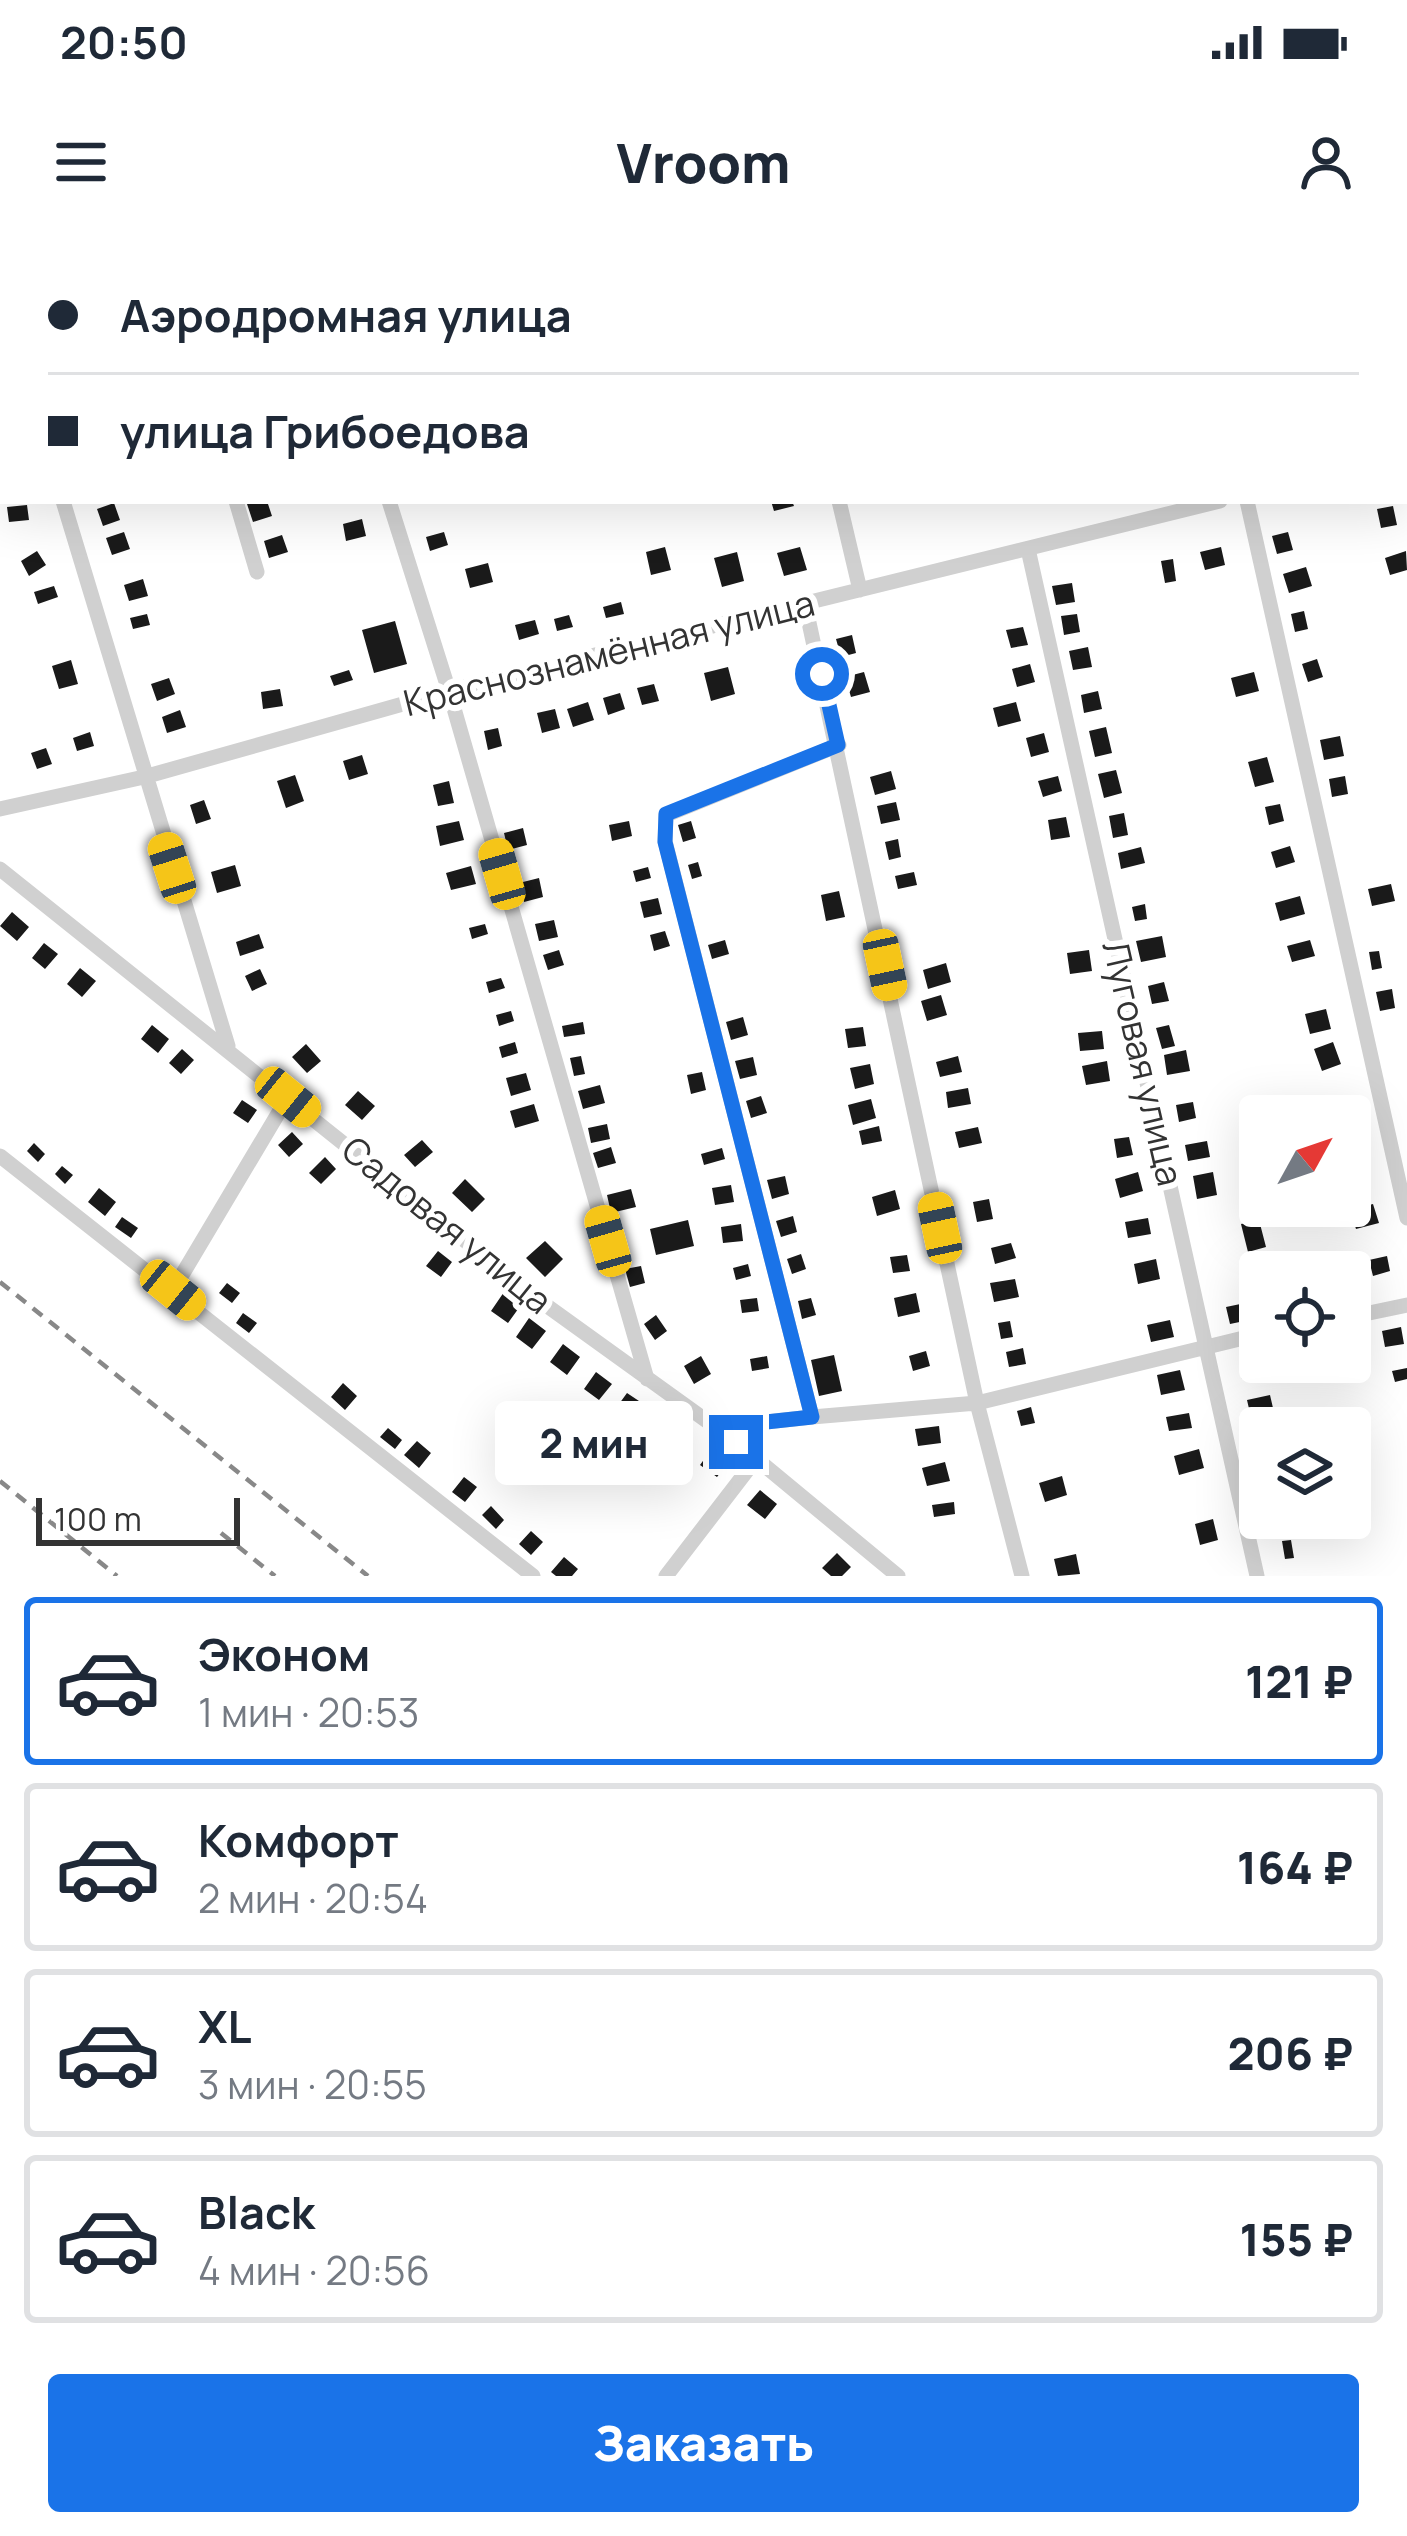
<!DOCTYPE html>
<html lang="ru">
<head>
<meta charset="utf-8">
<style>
	:root { --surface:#fff; --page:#f2f2f3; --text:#1f2937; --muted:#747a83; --line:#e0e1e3; --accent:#1a73e8 }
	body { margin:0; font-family:Manrope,sans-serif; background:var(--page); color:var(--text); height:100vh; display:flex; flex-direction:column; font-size:45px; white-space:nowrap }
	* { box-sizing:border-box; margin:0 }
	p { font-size:39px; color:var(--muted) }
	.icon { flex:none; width:66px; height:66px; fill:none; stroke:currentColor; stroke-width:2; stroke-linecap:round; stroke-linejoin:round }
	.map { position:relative; height:1336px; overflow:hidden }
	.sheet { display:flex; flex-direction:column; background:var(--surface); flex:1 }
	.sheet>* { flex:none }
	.banner { position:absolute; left:0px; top:0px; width:1407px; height:264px; box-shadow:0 12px 48px #0002; display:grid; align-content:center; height:264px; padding:0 48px; background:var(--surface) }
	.needle { width:78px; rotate:50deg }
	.controls { position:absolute; left:1239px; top:855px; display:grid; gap:24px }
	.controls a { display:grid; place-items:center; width:132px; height:132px; border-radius:12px; background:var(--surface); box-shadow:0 12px 48px #0002; font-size:60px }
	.scale { position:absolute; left:36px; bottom:30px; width:204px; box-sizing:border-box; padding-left:12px; border:6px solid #333; border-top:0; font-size:33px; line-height:42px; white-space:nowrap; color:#333; -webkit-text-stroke:9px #fff; paint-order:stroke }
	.end { position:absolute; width:54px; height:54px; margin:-27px; border:15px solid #1a73e8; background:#fff; box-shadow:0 0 0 6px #fff }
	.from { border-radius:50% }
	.bubble { position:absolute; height:84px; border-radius:12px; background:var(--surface); box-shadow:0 12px 48px #0002; font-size:39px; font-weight:800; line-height:84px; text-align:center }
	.car { position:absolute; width:36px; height:72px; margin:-36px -18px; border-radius:15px; box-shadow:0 0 9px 3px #0007; background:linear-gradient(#f5c518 24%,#345 0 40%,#f5c518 0 76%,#345 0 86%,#f5c518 0) }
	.banner b { display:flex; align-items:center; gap:42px; height:114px; font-size:45px }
	.banner b+b { border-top:3px solid var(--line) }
	.banner i { width:30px; height:30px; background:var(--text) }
	ul { padding:21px 0 0; list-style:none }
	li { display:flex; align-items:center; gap:36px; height:168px; margin:0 24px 18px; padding:0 24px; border:6px solid var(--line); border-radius:12px }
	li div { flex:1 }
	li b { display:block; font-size:45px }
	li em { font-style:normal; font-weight:800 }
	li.on { border-color:var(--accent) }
	li>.icon { width:108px; height:108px; stroke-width:1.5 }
	.button { display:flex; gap:24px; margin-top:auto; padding:24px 48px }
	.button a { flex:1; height:138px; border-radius:12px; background:var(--accent); color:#fff; font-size:48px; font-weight:800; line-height:138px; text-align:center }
	.status { display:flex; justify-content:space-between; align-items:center; height:84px; padding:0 60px; background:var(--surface); direction:ltr }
	.status svg { height:33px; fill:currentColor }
	header { display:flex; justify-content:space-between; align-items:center; height:156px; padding:0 48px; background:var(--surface); font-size:54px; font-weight:800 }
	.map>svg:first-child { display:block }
	.building { fill:#1a1a1a }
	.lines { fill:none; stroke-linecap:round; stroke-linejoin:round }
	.minor { stroke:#d0d0d0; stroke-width:15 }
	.rail { stroke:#888; stroke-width:4.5; stroke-dasharray:12 9; stroke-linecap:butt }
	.route { stroke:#1a73e8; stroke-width:15 }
	.labels { text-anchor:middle; stroke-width:12; stroke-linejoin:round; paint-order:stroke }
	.street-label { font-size:36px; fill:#333; stroke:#fff }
</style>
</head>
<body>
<div class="status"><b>20:50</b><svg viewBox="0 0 49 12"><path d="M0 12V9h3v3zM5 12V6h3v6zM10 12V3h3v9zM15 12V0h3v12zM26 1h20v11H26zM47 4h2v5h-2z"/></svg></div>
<header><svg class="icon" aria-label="menu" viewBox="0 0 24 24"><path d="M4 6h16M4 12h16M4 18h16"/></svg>Vroom<svg class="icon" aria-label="person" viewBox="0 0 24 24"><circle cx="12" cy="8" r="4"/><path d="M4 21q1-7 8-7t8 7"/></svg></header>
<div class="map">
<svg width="1407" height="1336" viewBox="0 0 1407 1336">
	<rect width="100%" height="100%" fill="#fff"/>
	<path class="building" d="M258,261H267L272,276L253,282L247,264Z
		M771,261H792L794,266L774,271Z
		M114,263L120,280L103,286L97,269Z
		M27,265L29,280L9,282L7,267Z
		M1393,266L1397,285L1381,288L1377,269Z
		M362,279L366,296L346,301L343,284Z
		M124,292L130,309L112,315L106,298Z
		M444,292L448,305L430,311L426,297Z
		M1288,292L1293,310L1277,314L1272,296Z
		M282,295L288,312L269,318L264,301Z
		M665,307L671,330L651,335L646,312Z
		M800,307L807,330L784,336L777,313Z
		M1221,307L1225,325L1205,330L1200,312Z
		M37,311L46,325L29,336L21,321Z
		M1406,311L1407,330L1390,335L1385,318Z
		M737,312L744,341L722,347L714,318Z
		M1173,319L1176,341L1165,343L1161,321Z
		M488,323L493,342L470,348L465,329Z
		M1306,327L1312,346L1289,353L1283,334Z
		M143,339L148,356L129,361L124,345Z
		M1072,343L1075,362L1056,365L1052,346Z
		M54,346L58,357L38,364L34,352Z
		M621,362L624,374L606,378L603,367Z
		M1304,371L1308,389L1295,392L1291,374Z
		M147,374L150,385L133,389L130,378Z
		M1077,374L1080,392L1064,395L1061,376Z
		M569,375L573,387L557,391L554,379Z
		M535,380L539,394L519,400L515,385Z
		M395,381L407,424L374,433L362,390Z
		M1023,387L1028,405L1011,408L1006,390Z
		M852,395L856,413L841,417L836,399Z
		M1088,407L1092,427L1073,430L1069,411Z
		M1317,419L1323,437L1308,442L1302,424Z
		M71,420L78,444L59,449L52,426Z
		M1030,424L1035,442L1017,447L1012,429Z
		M728,427L735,454L711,461L704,433Z
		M349,430L353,440L334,446L330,436Z
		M864,432L870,452L851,457L845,437Z
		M1254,432L1259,451L1236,457L1231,438Z
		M169,438L175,454L157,461L151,444Z
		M654,444L659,461L642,465L637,448Z
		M280,449L283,466L263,469L261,452Z
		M1098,451L1102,469L1084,473L1081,455Z
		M620,453L625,469L608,475L603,458Z
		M588,462L594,480L573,487L567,469Z
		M1016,462L1021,481L998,487L993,468Z
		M555,469L560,488L542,493L537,473Z
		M180,470L186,487L167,493L162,477Z
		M1106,487L1112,513L1095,517L1089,491Z
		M498,488L502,506L488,510L484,491Z
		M90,492L94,506L77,511L73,498Z
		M1044,493L1049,512L1031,517L1026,498Z
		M1340,496L1344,516L1324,520L1320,500Z
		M46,508L52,524L37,529L31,513Z
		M362,515L368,534L349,540L343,521Z
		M1267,517L1274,542L1255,547L1248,522Z
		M1116,530L1122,553L1104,558L1098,534Z
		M891,531L896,549L875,555L870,537Z
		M295,535L304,561L286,568L277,541Z
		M1058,536L1062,551L1043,557L1038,541Z
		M1345,536L1348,554L1332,557L1329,539Z
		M449,541L454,563L438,566L433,545Z
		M204,560L211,579L196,584L190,565Z
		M896,562L900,580L881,584L877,566Z
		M1280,564L1284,581L1269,585L1265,567Z
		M1124,573L1128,595L1113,598L1109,576Z
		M1066,577L1070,597L1051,600L1048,580Z
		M459,581L464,600L440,606L436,586Z
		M629,581L632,596L612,601L609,585Z
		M691,581L696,598L683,602L678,585Z
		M523,588L527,605L508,610L504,593Z
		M898,599L901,617L889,620L885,602Z
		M1290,606L1295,622L1276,628L1271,612Z
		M1141,607L1145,623L1121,629L1118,613Z
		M698,622L702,636L692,639L688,625Z
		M235,625L241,646L217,653L211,632Z
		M471,626L476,644L451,650L446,633Z
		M648,627L651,638L636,642L633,631Z
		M914,632L917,645L898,649L895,636Z
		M539,638L543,657L524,662L519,643Z
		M1391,644L1395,661L1372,666L1368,649Z
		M839,651L845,677L826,681L821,655Z
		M1300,656L1305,674L1280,681L1275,663Z
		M658,658L662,674L644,678L640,662Z
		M1145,664L1147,679L1135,681L1132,667Z
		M12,672L29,687L17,701L0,686Z
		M554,680L558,697L539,701L535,684Z
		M485,684L488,694L472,699L469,688Z
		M665,691L670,706L654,711L650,695Z
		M259,694L264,708L240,716L236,702Z
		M1162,696L1166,717L1141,722L1136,701Z
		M725,700L729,714L712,719L708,705Z
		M1310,700L1315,716L1292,722L1287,706Z
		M44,703L58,714L45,729L32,718Z
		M559,710L564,725L548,730L543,715Z
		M1089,710L1092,731L1070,734L1067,713Z
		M1379,711L1382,728L1372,730L1369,712Z
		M946,723L951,742L928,749L923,730Z
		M80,728L96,741L82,757L67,744Z
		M260,729L267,744L252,751L245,736Z
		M501,738L505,748L489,753L486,742Z
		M1164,742L1169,761L1152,764L1148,746Z
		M1392,749L1395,768L1380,771L1376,752Z
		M941,755L947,775L927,781L921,761Z
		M1326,769L1331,789L1310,794L1305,774Z
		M511,771L514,781L499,786L496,775Z
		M743,777L748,795L731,800L726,782Z
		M583,782L585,794L564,797L562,786Z
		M152,785L169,799L158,813L141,799Z
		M1169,785L1175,806L1162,809L1156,788Z
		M863,787L866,806L848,808L845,789Z
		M1102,791L1104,809L1080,811L1078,793Z
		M515,802L518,813L502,818L499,807Z
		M1333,802L1341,824L1322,831L1314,809Z
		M306,804L321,821L307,833L292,817Z
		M182,809L194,820L181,834L169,823Z
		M1186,810L1190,831L1167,835L1164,815Z
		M581,816L585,834L574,836L570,818Z
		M958,816L962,832L940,837L936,822Z
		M753,817L757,835L740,839L735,821Z
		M1107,821L1110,841L1086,845L1082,826Z
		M870,824L874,844L855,849L850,828Z
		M702,832L706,850L691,854L687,835Z
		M526,833L531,850L511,856L506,838Z
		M600,845L605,863L583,869L578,851Z
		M968,848L971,864L948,868L946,852Z
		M358,851L375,866L362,880L345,865Z
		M1349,855L1352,876H1337L1334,857Z
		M761,856L767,873L751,878L746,861Z
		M871,859L876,878L853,885L848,865Z
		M242,860L257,870L248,883L233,873Z
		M1193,862L1196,878L1179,882L1176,865Z
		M534,864L539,881L515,888L510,871Z
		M607,884L610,899L591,903L588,888Z
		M879,886L882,901L862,905L859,891Z
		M978,887L982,903L959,908L955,892Z
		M292,892L303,904L289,917L278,905Z
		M1356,893L1361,911L1350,914V895Z
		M1129,897L1133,915L1117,918L1114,899Z
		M422,900L433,912L415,927L404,915Z
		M1207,901L1210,917L1188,921L1185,905Z
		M34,903L45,914L38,922L27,911Z
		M611,907L616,923L598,928L593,913Z
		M722,908L725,919L704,925L701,914Z
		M325,917L336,929L321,944L309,933Z
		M62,926L73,935L65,944L55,934Z
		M1138,932L1143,951L1120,958L1115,939Z
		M1213,932L1217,955L1197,959L1193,936Z
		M785,936L789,954L772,959L767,940Z
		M465,939L485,959L472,972L452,953Z
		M731,945L734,962L715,965L712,948Z
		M99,948L116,962L105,976L88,962Z
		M631,949L636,967L611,973L607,955Z
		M895,950L900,969L877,976L872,957Z
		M989,959L993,979L977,982L973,962Z
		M1373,964L1379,983L1356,989L1350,970Z
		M793,976L797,992L781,997L776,981Z
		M122,977L138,988L131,998L115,987Z
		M1148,978L1151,994L1128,998L1125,982Z
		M688,980L694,1006L656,1015L650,989Z
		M1259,980L1266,1007L1248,1012L1241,984Z
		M741,984L743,1001L723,1003L721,987Z
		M545,1001L563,1019L545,1037L526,1018Z
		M1011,1003L1016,1018L995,1024L991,1008Z
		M438,1011L452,1022L441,1037L426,1026Z
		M801,1014L806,1029L792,1034L787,1019Z
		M907,1015L910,1031L893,1033L890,1017Z
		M1387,1016L1390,1031L1373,1036L1369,1020Z
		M1156,1019L1160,1039L1138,1044L1134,1024Z
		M748,1024L751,1036L736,1040L733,1028Z
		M641,1026L645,1043L630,1047L625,1029Z
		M1015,1039L1019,1057L994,1062L990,1043Z
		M227,1043L240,1053L232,1063L219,1053Z
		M504,1052L521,1065L508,1083L491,1071Z
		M916,1053L920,1072L898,1077L894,1058Z
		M757,1058L759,1071L742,1073L740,1060Z
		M811,1058L816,1075L802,1079L798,1061Z
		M1250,1062L1254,1079L1230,1084L1226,1067Z
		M243,1073L257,1083L249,1093L236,1083Z
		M656,1075L667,1091L655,1100L644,1084Z
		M529,1078L546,1091L532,1109L516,1097Z
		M1170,1080L1174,1097L1151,1102L1147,1085Z
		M1010,1081L1013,1097L1001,1099L998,1083Z
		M1401,1087L1404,1104L1385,1107L1382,1091Z
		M563,1104L580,1117L567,1135L550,1122Z
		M1023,1108L1026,1124L1009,1127L1006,1112Z
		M926,1111L930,1126L913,1131L909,1116Z
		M834,1115L842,1151L819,1156L811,1120Z
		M701,1116L711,1134L694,1144L684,1126Z
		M767,1116L769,1128L752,1131L750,1119Z
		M1257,1119L1259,1136L1242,1139L1240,1122Z
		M1407,1128V1139L1395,1142L1392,1131Z
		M1180,1130L1185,1150L1161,1155L1157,1135Z
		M596,1132L612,1144L599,1160L584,1149Z
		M343,1143L357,1156L345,1170L331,1157Z
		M627,1153L645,1165L637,1176L619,1164Z
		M1270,1155L1273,1168L1250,1173L1247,1160Z
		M1031,1167L1035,1183L1021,1186L1017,1171Z
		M1189,1173L1192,1188L1169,1191L1166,1177Z
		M660,1177L677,1187L669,1201L652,1192Z
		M939,1186L941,1203L918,1206L915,1189Z
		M388,1188L402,1200L395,1209L380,1197Z
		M417,1201L431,1213L419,1228L404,1215Z
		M713,1207L731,1219L717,1237L700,1225Z
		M1199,1209L1204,1228L1179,1235L1174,1216Z
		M945,1222L950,1241L927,1246L922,1228Z
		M1062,1236L1067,1255L1045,1262L1039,1243Z
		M464,1237L477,1247L465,1262L452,1252Z
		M760,1250L777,1264L765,1279L747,1265Z
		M954,1262L955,1274L934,1277L932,1265Z
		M491,1266L504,1280L496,1289L482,1275Z
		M1213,1279L1218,1300L1200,1305L1195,1284Z
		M531,1291L543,1302L531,1315L519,1304Z
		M1291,1300L1294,1318L1285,1319L1282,1301Z
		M837,1313L851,1327L842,1336H831L822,1328Z
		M1076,1314L1080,1334L1058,1336L1054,1319Z
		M564,1317L578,1329L572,1336H556L551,1332Z"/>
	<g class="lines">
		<path class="minor" d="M117,0L118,3
			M307,0L308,3
			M539,0V3
			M757,0L758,3
			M448,3L460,0
			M0,46L3,56
			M0,128L3,127
			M1404,213L1407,224
			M63,261L228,806
			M236,261L257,332
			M389,261L449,451L647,1139
			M839,261L860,350
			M1247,261L1407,978
			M1028,309L1257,1336
			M805,364L977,1163L1022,1336
			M0,569L144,537L449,451L1220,261
			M0,629L543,1063L736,1202L898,1336
			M0,916L533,1336
			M173,1050L288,857
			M1350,1077L1407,1065
			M812,1177L977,1163L1260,1094
			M736,1202L766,1182L812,1177L665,601L666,575L839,505
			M666,1336L756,1219"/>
		<path class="rail" d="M0,1042L368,1336
			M0,1241L117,1336
			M221,1293L275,1336"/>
	</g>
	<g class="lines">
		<path class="route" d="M736,1202L766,1182L812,1177L665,602L666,574L838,505L822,434"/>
	</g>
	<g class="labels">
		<g class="street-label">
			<text transform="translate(609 413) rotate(-14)" y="13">Краснознамённая улица</text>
			<text transform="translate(1143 823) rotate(77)" y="13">Луговая улица</text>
			<text transform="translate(447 985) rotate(39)" y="13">Садовая улица</text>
		</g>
	</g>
</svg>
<div class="controls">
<a><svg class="needle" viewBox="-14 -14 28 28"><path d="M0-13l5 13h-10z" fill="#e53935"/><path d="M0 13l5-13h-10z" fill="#747a83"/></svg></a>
<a><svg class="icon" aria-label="locate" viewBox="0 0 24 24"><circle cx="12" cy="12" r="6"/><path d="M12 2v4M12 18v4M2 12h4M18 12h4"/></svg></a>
<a><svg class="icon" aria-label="layers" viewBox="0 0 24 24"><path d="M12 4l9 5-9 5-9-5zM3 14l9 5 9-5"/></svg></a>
</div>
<div class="scale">100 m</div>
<i class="end from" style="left:822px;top:434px"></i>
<i class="end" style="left:736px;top:1202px"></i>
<div class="bubble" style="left:495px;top:1161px;width:198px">2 мин</div>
<i class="car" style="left:172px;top:628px;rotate:342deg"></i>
<i class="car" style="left:502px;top:634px;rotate:344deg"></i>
<i class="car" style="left:885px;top:725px;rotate:168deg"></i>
<i class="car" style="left:288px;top:857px;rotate:129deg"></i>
<i class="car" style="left:940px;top:988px;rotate:348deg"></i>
<i class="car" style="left:608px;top:1001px;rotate:344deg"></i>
<i class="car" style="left:173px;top:1050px;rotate:129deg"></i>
<div class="banner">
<b><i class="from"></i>Аэродромная улица</b>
<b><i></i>улица Грибоедова</b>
</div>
</div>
<section class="sheet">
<ul>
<li class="on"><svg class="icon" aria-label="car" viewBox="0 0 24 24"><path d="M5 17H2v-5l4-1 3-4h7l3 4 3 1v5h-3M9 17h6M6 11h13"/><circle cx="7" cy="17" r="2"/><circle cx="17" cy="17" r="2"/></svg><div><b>Эконом</b><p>1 мин · 20:53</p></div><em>121 ₽</em></li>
<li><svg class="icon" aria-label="car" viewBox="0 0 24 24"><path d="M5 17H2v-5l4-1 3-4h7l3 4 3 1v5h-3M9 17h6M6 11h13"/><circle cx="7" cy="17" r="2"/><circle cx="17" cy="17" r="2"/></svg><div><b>Комфорт</b><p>2 мин · 20:54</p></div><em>164 ₽</em></li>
<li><svg class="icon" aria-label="car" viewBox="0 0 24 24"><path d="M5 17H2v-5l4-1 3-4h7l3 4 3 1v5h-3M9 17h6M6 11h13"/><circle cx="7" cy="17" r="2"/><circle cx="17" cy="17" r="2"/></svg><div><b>XL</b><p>3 мин · 20:55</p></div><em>206 ₽</em></li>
<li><svg class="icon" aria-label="car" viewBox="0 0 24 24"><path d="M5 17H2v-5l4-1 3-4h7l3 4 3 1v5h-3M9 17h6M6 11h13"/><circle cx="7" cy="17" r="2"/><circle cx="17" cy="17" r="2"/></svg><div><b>Black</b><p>4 мин · 20:56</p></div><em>155 ₽</em></li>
</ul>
<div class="button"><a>Заказать</a></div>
</section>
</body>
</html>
